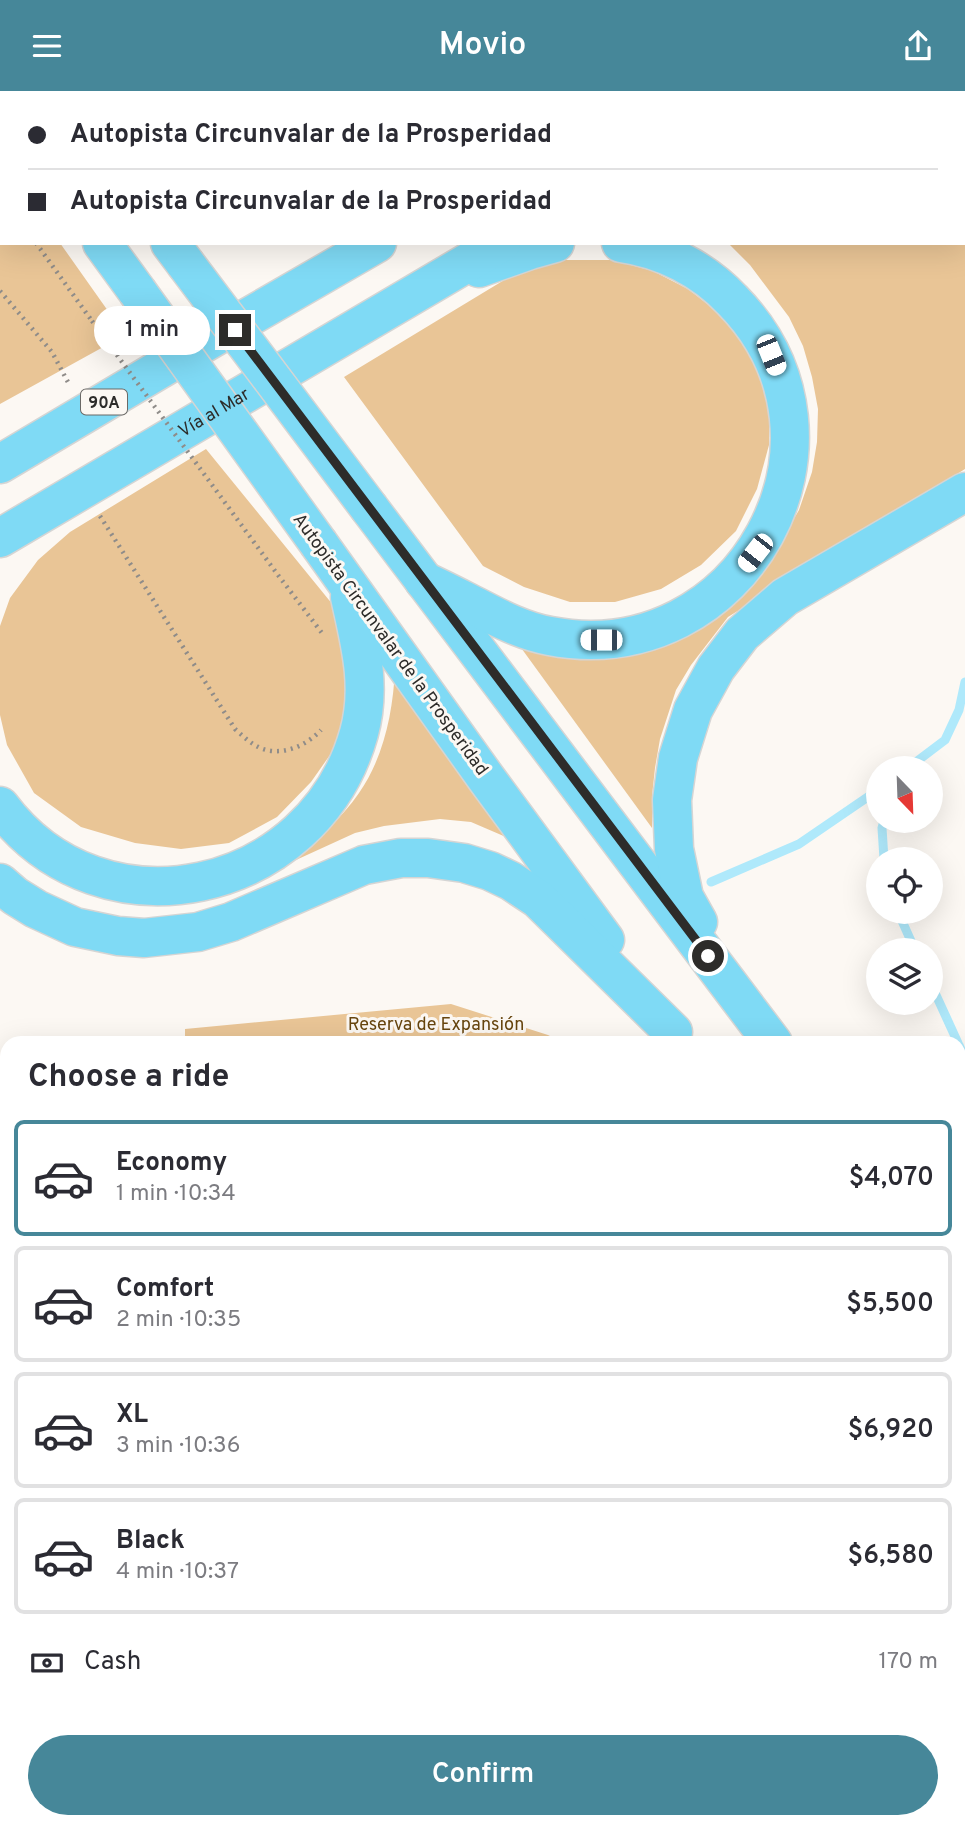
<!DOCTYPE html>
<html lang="en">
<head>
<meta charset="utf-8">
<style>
	:root { --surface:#fff; --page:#f7f7f7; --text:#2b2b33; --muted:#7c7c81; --line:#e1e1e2; --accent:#468799 }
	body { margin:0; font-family:Overpass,sans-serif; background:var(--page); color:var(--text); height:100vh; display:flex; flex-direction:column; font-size:26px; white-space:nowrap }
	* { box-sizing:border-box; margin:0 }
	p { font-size:23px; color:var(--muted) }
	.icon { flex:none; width:38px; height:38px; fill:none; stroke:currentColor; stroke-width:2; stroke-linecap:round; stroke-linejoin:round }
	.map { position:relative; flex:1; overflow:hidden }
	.details { position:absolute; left:0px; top:945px; width:966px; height:793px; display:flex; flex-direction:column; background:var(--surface); border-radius:21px 21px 0 0; box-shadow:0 7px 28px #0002 }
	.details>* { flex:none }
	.hud { position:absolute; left:0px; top:0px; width:966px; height:154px; box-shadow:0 7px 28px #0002; display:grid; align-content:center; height:154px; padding:0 28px; background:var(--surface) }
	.needle { width:46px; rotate:157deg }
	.buttons { position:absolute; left:866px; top:665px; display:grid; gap:14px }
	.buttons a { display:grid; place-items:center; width:77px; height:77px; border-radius:50%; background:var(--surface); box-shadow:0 7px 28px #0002; font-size:35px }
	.end { position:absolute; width:32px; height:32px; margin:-16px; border:9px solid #2d2c2a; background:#fff; box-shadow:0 0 0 4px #fff }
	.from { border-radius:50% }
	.bubble { position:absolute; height:49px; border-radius:24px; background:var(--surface); box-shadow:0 7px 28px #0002; font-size:23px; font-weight:600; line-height:49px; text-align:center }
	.car { position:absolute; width:21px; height:42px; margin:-21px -10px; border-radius:9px; box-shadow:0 0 5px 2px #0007; background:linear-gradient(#fff 24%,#345 0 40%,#fff 0 76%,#345 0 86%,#fff 0) }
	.hud b { display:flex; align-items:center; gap:24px; height:66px; font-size:26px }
	.hud b+b { border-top:2px solid var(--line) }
	.hud i { width:18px; height:18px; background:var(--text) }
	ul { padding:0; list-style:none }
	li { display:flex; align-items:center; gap:21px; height:116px; margin:0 14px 10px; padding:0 14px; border:4px solid var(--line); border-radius:10px }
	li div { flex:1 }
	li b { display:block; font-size:26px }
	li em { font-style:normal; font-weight:600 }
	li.selected { border-color:var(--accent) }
	li>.icon { width:63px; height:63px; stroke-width:1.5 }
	h2 { padding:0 28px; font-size:32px; line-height:84px }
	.pay { display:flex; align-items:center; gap:18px; height:77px; padding:0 28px; font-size:26px }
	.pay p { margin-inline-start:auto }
	.button { display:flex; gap:14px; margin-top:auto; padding:14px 28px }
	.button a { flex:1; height:80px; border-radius:42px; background:var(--accent); color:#fff; font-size:28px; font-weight:600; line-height:80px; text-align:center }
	header { display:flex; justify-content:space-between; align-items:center; height:91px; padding:0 28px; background:var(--accent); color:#fff; font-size:32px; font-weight:600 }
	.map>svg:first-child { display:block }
	.green { fill:#e9c596 }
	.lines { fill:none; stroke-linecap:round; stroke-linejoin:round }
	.stream { stroke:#afe9fb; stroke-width:9 }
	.highway-casing { stroke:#d5d5d4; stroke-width:41 }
	.path { stroke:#8f8c89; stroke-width:4.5; stroke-dasharray:2 5; stroke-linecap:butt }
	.highway { stroke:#7fdaf5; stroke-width:38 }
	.highway-bridge-casing { stroke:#d5d5d4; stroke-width:41; stroke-linecap:butt }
	.path-bridge { stroke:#8f8c89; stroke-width:4.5; stroke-dasharray:2 5; stroke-linecap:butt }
	.highway-bridge { stroke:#7fdaf5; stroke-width:38 }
	.route { stroke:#2d2c2a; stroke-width:9 }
	.labels { text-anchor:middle; stroke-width:6; stroke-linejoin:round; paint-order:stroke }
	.shield { fill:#fcf8f3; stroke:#6b6966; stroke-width:2 }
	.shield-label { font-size:16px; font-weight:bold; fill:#2d2c2a }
	.street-label { font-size:18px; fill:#2d2c2a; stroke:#fcf8f3 }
	.park-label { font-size:18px; fill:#67450e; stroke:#fcf8f3 }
</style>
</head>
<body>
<header><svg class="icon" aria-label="menu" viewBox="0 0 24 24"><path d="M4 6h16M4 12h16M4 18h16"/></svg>Movio<svg class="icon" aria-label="share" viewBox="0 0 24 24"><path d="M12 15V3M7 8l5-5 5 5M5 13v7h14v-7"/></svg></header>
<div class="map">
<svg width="965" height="1737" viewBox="0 0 965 1737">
	<rect width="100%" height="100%" fill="#fcf8f3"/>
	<path class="green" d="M133,0H463L462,2H134Z
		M792,0H965V378L728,526L691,574L676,599L660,648L655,677L652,705V737L519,554L600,561L779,453L799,419L812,381L817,351L818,318L812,286L803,255L789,226L750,174L728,152H964V2H789Z
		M0,67L2,69V152H60L125,244L0,313Z
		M565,169H612L653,180L688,198L727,228L754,266L770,309L769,354L757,398L736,440L701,474L661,498L615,511H570L524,496L483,475L344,286L519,180Z
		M206,358L342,525L349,612L337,654L311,691L277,726L229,752L181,758L135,752L81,736L34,702L7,654L0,624V535L10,507L38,469L70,441Z
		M395,578L522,753L471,731L440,728L384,735L355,742L296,769C317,748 342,727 359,702C384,666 393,621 395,578Z
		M451,913L548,944L563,952H185V938Z
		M959,1456L965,1464V1737H233L229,1731H959Z
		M2,1492H7V1731H215L219,1737H0V1500Z"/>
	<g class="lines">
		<path class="stream" d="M908,677L945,649L959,619L965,591
			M884,768L882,737L884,730
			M711,791L799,753L878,699
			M898,821L915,859
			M931,893L958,952
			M959,954L965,968"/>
		<defs>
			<g id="highway">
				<path d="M55,0L56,2"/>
				<path d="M96,0V2"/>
				<path d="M481,2V0"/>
				<path d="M638,2L641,0"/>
				<path d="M752,2L755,0"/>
				<path d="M0,11L2,14"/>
				<path d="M102,152L137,200"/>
				<path d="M170,152L185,172"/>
				<path d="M479,177L530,159L555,152"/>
				<path d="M0,373L209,249L377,152"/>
				<path d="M370,418L773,952"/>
				<path id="s1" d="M0,447L501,152"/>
				<path d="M319,453L486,687L605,849"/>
				<path d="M424,490C442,498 459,507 477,516C500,528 523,540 550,545C742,582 870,349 732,209C703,178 663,158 621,152"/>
				<path d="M0,715C102,852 314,804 359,642C372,595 360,552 350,506"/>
				<path d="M0,792L15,805L36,818L75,836L118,845L144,847L198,841L231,831L364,774L401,767H428L464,772L490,780L511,790L538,808L673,941"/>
				<path d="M698,831L684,806L674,758L672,709L678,667L693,619L716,577L742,543L785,506L965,401"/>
				<path d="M959,1202L965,1211"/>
				<path d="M959,1333L965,1341"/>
			</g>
		</defs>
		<use href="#highway" class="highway-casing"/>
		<path class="path" d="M0,103L2,105
			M36,152L92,230
			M0,200L52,261L70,295
			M100,425L235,638C244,646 252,654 263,658C284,665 307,654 321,639
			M278,484L322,542
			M0,991L7,992
			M0,1001L7,997
			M0,1209L7,1221
			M0,1307L7,1319
			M0,1511L7,1451
			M0,1571L7,1578
			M28,1737L39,1731"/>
		<use href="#highway" class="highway"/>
		<defs>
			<path id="highway-bridge" d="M185,172L370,418
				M137,200L319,453"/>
		</defs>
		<use href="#highway-bridge" class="highway-bridge-casing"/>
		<path class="path-bridge" d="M92,230L278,484"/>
		<use href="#highway-bridge" class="highway-bridge"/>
	</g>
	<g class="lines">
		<path class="route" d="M235,239L708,865"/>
	</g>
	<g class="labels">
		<rect class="shield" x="81" y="298.5" width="46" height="25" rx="5"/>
		<g class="shield-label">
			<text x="104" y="317">90A</text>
		</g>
		<g class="street-label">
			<text dy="6" stroke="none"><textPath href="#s1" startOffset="248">Vía al Mar</textPath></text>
			<text transform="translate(391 553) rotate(54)" y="6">Autopista Circunvalar de la Prosperidad</text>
		</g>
		<g class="park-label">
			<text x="436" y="939">Reserva de Expansión</text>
		</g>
	</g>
</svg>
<div class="buttons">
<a><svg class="needle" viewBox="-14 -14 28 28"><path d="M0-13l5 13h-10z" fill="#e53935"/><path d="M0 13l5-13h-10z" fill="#7c7c81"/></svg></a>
<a><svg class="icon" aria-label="locate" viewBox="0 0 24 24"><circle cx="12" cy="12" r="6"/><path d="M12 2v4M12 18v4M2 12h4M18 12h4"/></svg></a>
<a><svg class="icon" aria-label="layers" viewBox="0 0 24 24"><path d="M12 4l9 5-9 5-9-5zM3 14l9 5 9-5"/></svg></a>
</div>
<i class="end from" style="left:708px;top:865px"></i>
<i class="end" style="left:235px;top:239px"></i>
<div class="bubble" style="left:94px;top:215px;width:116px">1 min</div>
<i class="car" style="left:771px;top:264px;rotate:158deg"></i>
<i class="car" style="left:755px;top:462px;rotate:218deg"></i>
<i class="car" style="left:601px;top:549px;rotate:270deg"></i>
<div class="hud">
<b><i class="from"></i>Autopista Circunvalar de la Prosperidad</b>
<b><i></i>Autopista Circunvalar de la Prosperidad</b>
</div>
<section class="details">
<h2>Choose a ride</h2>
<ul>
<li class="selected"><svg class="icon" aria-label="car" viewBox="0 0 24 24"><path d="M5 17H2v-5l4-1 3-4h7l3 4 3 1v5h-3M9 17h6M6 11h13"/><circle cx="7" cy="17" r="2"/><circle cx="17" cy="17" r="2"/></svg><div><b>Economy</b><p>1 min · 10:34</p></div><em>$4,070</em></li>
<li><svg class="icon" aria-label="car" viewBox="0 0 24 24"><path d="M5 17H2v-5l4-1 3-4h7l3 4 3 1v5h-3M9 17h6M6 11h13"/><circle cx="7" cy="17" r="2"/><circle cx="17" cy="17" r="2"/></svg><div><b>Comfort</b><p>2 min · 10:35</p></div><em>$5,500</em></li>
<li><svg class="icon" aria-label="car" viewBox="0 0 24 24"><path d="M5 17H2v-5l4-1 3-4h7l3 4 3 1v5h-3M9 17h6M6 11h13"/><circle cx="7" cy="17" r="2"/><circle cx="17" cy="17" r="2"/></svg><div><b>XL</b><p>3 min · 10:36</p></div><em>$6,920</em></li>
<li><svg class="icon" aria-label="car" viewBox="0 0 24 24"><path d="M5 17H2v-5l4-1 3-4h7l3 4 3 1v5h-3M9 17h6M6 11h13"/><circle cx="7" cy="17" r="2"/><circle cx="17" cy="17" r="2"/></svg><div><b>Black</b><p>4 min · 10:37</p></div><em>$6,580</em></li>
</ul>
<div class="pay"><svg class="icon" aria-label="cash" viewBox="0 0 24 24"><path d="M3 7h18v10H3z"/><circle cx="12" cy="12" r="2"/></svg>Cash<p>170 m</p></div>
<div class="button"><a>Confirm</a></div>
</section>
</div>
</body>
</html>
